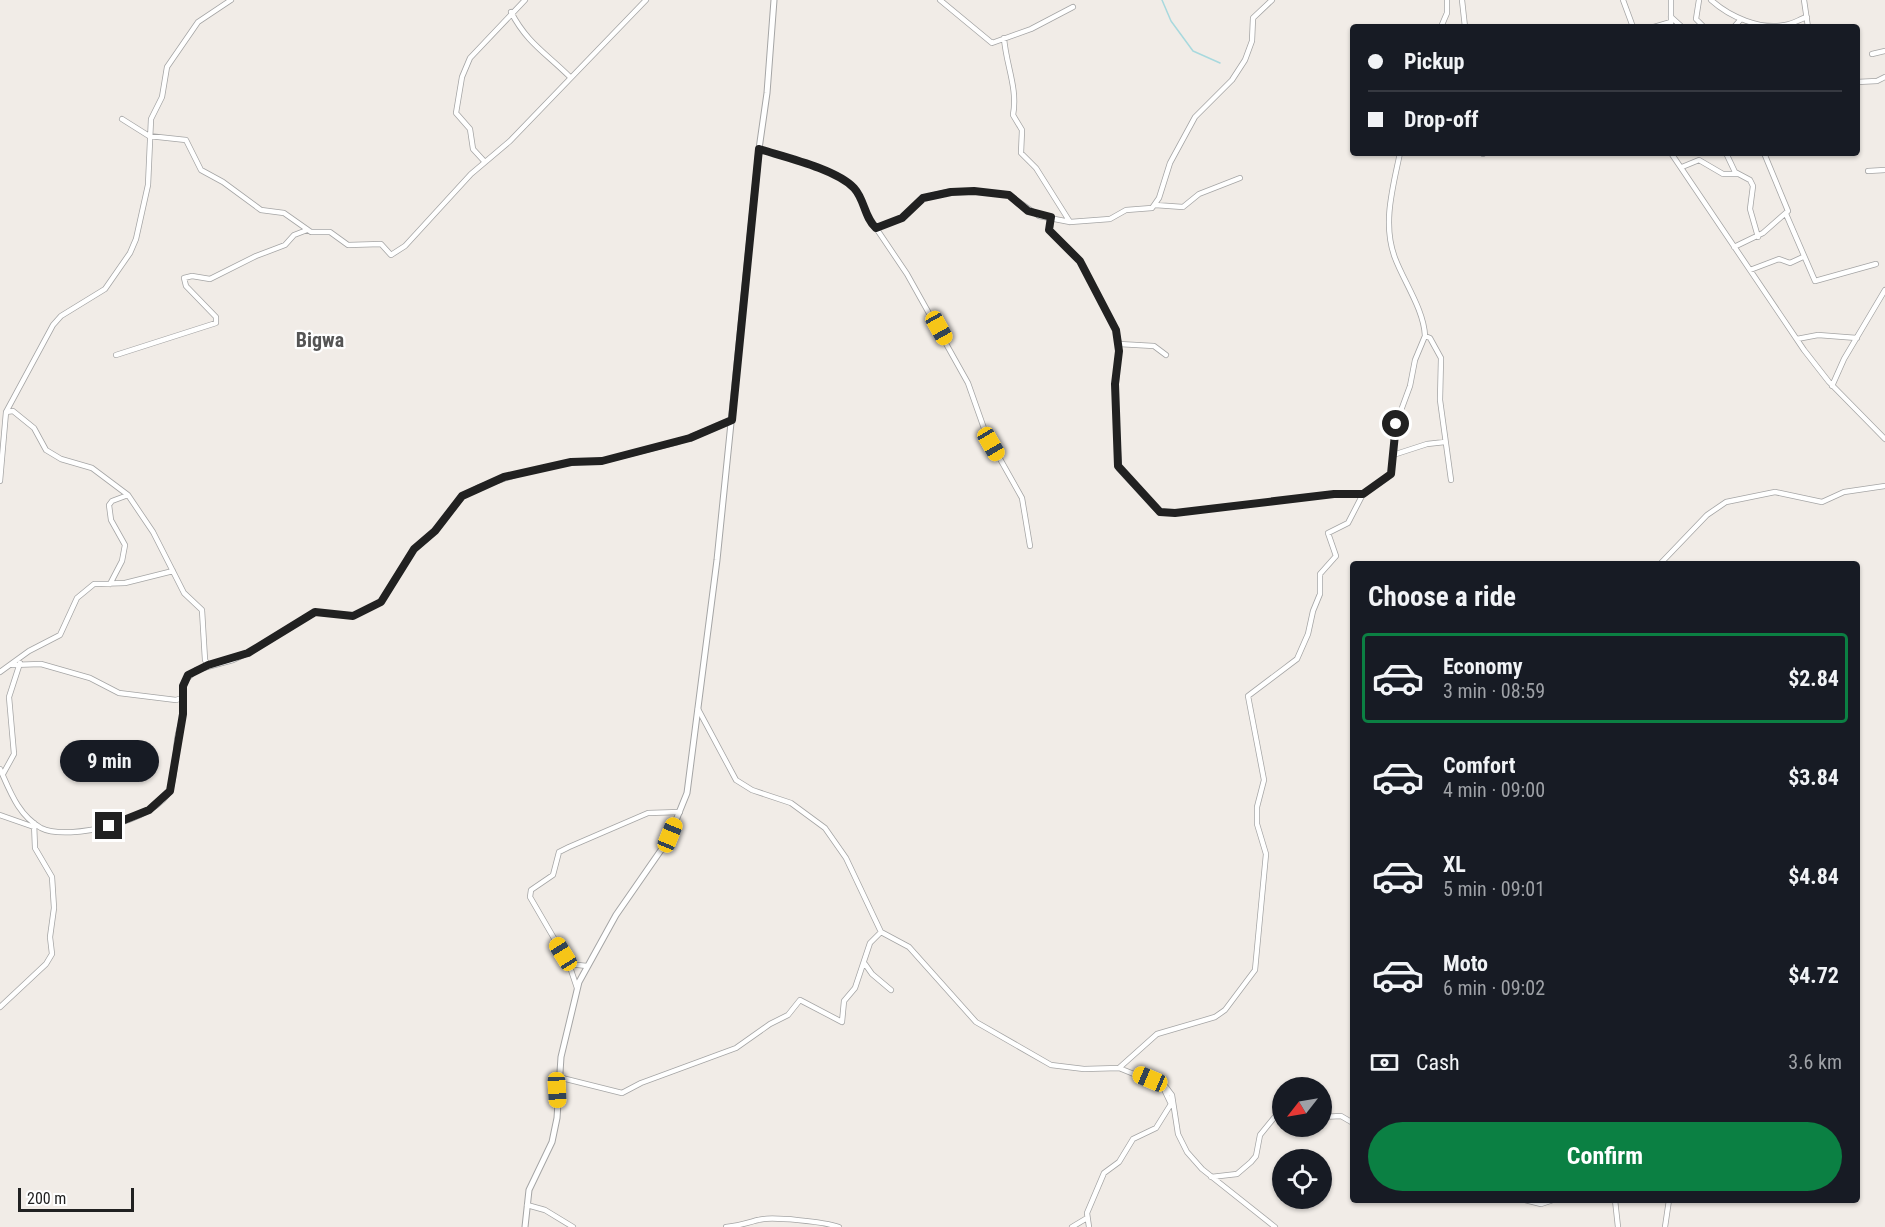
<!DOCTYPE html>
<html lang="en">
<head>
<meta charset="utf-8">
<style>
	:root { --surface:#171b24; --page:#242831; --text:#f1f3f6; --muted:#9ea1a6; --line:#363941; --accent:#0b8043 }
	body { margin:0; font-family:"Roboto Condensed",sans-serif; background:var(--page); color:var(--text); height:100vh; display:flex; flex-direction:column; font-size:22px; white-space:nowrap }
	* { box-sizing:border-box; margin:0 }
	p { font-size:20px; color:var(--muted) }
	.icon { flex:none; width:33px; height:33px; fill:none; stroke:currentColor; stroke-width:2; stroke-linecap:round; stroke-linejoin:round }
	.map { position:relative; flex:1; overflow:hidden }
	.sheet { position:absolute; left:1350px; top:561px; width:510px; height:642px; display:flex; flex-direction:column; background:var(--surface); border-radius:6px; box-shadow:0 2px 4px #0004 }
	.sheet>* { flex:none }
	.top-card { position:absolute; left:1350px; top:24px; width:510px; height:132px; border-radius:6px; box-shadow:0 2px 4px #0004; display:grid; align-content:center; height:132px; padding:0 18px; background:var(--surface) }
	.needle { width:39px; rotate:239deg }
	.fabs { position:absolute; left:1272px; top:1077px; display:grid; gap:12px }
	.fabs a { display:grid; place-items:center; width:60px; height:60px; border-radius:50%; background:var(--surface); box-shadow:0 2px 4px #0004; font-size:30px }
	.scale { position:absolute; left:18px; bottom:15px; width:116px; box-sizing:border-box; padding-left:6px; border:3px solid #212121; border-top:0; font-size:16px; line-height:21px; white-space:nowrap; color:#212121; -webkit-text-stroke:4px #fff; paint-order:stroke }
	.end { position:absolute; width:27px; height:27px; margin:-14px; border:8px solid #212121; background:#fff; box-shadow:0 0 0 3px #fff }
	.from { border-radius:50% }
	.bubble { position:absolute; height:42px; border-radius:21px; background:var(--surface); box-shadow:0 2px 4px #0004; font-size:20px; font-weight:700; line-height:42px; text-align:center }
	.car { position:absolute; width:18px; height:36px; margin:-18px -9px; border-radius:8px; box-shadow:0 0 4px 2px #0007; background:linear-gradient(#f5c518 24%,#345 0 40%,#f5c518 0 76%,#345 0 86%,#f5c518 0) }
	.top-card b { display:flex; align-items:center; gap:21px; height:57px; font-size:22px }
	.top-card b+b { border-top:2px solid var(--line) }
	.top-card i { width:15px; height:15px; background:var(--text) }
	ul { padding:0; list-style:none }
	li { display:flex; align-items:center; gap:18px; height:90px; margin:0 12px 9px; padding:0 6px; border:3px solid transparent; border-radius:6px }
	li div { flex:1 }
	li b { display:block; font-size:22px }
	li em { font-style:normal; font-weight:700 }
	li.on { border-color:var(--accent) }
	li>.icon { width:54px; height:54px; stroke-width:1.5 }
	h2 { padding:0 18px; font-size:27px; line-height:72px }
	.pay { display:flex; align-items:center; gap:15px; height:66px; padding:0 18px; font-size:22px }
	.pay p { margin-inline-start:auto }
	.button { display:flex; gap:12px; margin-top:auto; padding:12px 18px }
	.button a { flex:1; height:69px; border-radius:36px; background:var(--accent); color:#fff; font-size:24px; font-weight:700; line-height:69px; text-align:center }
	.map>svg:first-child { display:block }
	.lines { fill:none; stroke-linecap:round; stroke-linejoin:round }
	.stream { stroke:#a8d9de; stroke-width:1.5 }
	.minor-casing { stroke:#a5a5a5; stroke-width:6 }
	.tertiary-casing { stroke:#a5a5a5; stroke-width:7 }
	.minor { stroke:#fff; stroke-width:4.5 }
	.tertiary { stroke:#fff; stroke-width:5 }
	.route { stroke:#212121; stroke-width:8 }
	.labels { text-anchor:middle; stroke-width:4.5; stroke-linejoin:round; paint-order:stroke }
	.quarter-label { font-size:20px; font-weight:bold; fill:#545454; stroke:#fff }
</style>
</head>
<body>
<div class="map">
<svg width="1885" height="1227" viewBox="0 0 1885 1227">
	<rect width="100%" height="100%" fill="#f1ece7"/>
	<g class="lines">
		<path class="stream" d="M1162,0L1171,21L1193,51L1220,63"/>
		<defs>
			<path id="minor" d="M940,0L992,43L1031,29L1073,7
				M1462,0L1465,27
				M1623,0L1633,27
				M1671,0V27
				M1699,0L1696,19L1704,27
				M1711,0C1730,17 1760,30 1785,25C1793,24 1800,19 1807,17
				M1804,0L1808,27
				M511,12C527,43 546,53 570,77
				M1671,17L1682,27
				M1441,27L1447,13V0
				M1654,27L1671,22
				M1734,27L1741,19
				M1004,38C1006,65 1018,88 1013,115L1022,130L1021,153L1036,168L1070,222
				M1872,54L1885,51
				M1857,82L1877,81L1885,77
				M122,119L149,136L186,140L201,170L223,182L261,210L284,213L311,232H330L348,245L381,244L391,255L405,246L471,174L510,141L646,0
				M759,149C784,157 836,169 854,188C865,199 864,217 876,228L902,218L923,198L951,191H974L1009,195L1039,216L1070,222L1110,219L1126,210L1152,208L1159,198L1170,163L1195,117L1232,80L1245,60L1252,41L1253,18L1272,0
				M1483,153V154
				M1671,153L1804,350L1829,382L1885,439
				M1726,153L1735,172L1750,180L1753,186L1750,209L1758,237
				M484,161L473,149L470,129L456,113L462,77L470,58L525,0
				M1682,167L1699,160L1723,174H1737
				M1868,171L1885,170
				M1155,205L1183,207L1199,194L1240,178
				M1786,214L1815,281L1876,264
				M1051,217L1049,230L1080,261L1116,330L1119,344L1115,396L1119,469L1155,508L1164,513H1175L1334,494H1363
				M876,228L907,274L968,383L986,434L1022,498L1030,546
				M1734,247L1763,233L1788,211L1764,153
				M1750,270L1779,259L1790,263L1803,257
				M1425,336L1430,338L1441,358L1440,400L1451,480
				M1797,339L1818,335L1857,338
				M1119,344L1154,346L1166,355
				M116,355L216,323V317L186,286L184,278L192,276L210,279L256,256L285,245L294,235L307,230
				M1832,386L1844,359L1885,290
				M6,412L13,411L34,428L46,450L61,459L92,468L128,495L153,532L184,593L202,610L205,660L208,665
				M1393,455L1427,444L1445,442
				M0,481L6,412L53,325L61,316L105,289L130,253L136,239L148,185L151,119L162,97L167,67L198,22L231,0
				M1660,564L1707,515L1726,502L1775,492L1822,502L1844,492L1885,486
				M110,584L122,561L125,545L111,520L109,505L112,501L128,495
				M12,665L41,664L90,678L119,693L176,700L182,698
				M0,672L29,651L60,635L77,598L94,584L125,583L173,571
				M698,709L736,780L752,790L791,803L825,828L846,858L881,932L909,947L976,1022L1051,1065L1084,1069L1119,1068L1166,1087L1172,1095L1178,1134L1187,1152L1202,1169L1275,1227
				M0,769C10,791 18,815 41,828C68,842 158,820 170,790C176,775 175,756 177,740C178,731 182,723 183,713C184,703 182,692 184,682L196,670L233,660L254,650L315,612L353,616L381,602L414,549L435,531L463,496L479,487L522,473L571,462L602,461L678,442L732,420
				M3,774L14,754L9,697L20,663
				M0,815L34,827
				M569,964L587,966
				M865,964L872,974L891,990
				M577,988L569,964L530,897L531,890L553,875L559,852L569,847L648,813L680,812
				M0,1007L46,964L52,954L50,937L54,908L52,877L35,848L34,823
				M1119,1068L1157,1034L1215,1017L1225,1010L1255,970L1266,854L1257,824V807L1264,780L1248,696L1297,659L1308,634L1313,611L1320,594V574L1336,556L1328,533L1348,523L1363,494L1391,474L1396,424L1410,386L1415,360L1425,336C1424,310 1404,282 1395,258C1382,224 1393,187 1400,153
				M558,1077L622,1093L641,1083L736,1048L770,1024L788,1015L800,1000L842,1022L844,1001L855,988L870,943L881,932
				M1322,1117L1341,1116L1353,1123
				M1211,1177L1237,1174L1251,1162L1256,1156L1260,1135L1282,1108
				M1525,1200L1541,1204L1553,1200
				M1615,1200L1618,1227
				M527,1205L545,1210L573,1227
				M726,1227C738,1226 747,1223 758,1220C771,1216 825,1222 839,1227
				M1072,1227L1087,1218
				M1089,1227L1087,1213L1104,1173L1119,1162L1133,1139L1156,1128L1171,1104L1162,1085
				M1665,1227L1669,1200"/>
			<path id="tertiary" d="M525,1227L529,1190L552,1142L557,1118L561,1057L579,982L616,915L668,840L687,793L717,560L759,149L767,93L774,0"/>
		</defs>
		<use href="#minor" class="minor-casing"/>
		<use href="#tertiary" class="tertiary-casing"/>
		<use href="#minor" class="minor"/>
		<use href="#tertiary" class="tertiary"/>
	</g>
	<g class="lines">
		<path class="route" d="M109,826L149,810L170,791L183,714V686L188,675L208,665L248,653L315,612L353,616L381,602L414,549L435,531L462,496L504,477L571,462L602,461L690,438L732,420L759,149C784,157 836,169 854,188C865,200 864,217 876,228L902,218L923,198L951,192L974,191L1009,195L1028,211L1051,217L1049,230L1080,261L1116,330L1119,351L1115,384L1118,466L1160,512L1175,513L1334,494H1363L1391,474L1396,424"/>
	</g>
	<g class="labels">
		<g class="quarter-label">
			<text x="320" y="347">Bigwa</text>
		</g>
	</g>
</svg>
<div class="fabs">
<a><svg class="needle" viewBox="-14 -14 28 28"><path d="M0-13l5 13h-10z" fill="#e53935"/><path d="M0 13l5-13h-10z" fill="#9ea1a6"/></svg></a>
<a><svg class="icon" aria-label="locate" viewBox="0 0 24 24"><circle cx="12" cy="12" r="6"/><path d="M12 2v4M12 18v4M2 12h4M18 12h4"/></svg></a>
</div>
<div class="scale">200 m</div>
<i class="end from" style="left:1396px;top:424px"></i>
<i class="end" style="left:109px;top:826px"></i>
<div class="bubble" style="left:60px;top:740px;width:99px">9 min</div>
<i class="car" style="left:939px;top:328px;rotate:151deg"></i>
<i class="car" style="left:991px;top:444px;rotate:150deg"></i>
<i class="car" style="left:670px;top:835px;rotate:22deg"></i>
<i class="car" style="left:563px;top:954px;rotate:328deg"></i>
<i class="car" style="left:1150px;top:1079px;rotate:293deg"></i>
<i class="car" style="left:557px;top:1090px;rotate:177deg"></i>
<div class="top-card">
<b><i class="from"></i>Pickup</b>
<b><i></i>Drop-off</b>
</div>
<section class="sheet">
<h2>Choose a ride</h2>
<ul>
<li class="on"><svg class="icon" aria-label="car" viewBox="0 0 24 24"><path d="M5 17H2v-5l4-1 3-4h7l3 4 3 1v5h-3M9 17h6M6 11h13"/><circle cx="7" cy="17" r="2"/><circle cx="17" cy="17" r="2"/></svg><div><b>Economy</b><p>3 min · 08:59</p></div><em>$2.84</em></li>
<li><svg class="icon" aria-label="car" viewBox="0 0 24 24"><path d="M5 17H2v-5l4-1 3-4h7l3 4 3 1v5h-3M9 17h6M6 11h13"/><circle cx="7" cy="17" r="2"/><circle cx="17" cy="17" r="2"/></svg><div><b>Comfort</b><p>4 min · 09:00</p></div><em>$3.84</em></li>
<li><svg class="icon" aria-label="car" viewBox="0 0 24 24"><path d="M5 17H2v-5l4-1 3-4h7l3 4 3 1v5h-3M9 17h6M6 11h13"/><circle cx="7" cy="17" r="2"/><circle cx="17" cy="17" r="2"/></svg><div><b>XL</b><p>5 min · 09:01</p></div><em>$4.84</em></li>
<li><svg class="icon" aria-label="car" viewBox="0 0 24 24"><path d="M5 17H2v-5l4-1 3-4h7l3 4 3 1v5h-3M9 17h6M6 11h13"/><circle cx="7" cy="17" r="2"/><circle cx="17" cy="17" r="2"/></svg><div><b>Moto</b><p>6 min · 09:02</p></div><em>$4.72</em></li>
</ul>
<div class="pay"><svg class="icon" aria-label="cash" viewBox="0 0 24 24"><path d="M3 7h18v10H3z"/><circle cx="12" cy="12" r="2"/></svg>Cash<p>3.6 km</p></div>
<div class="button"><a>Confirm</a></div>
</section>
</div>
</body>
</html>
